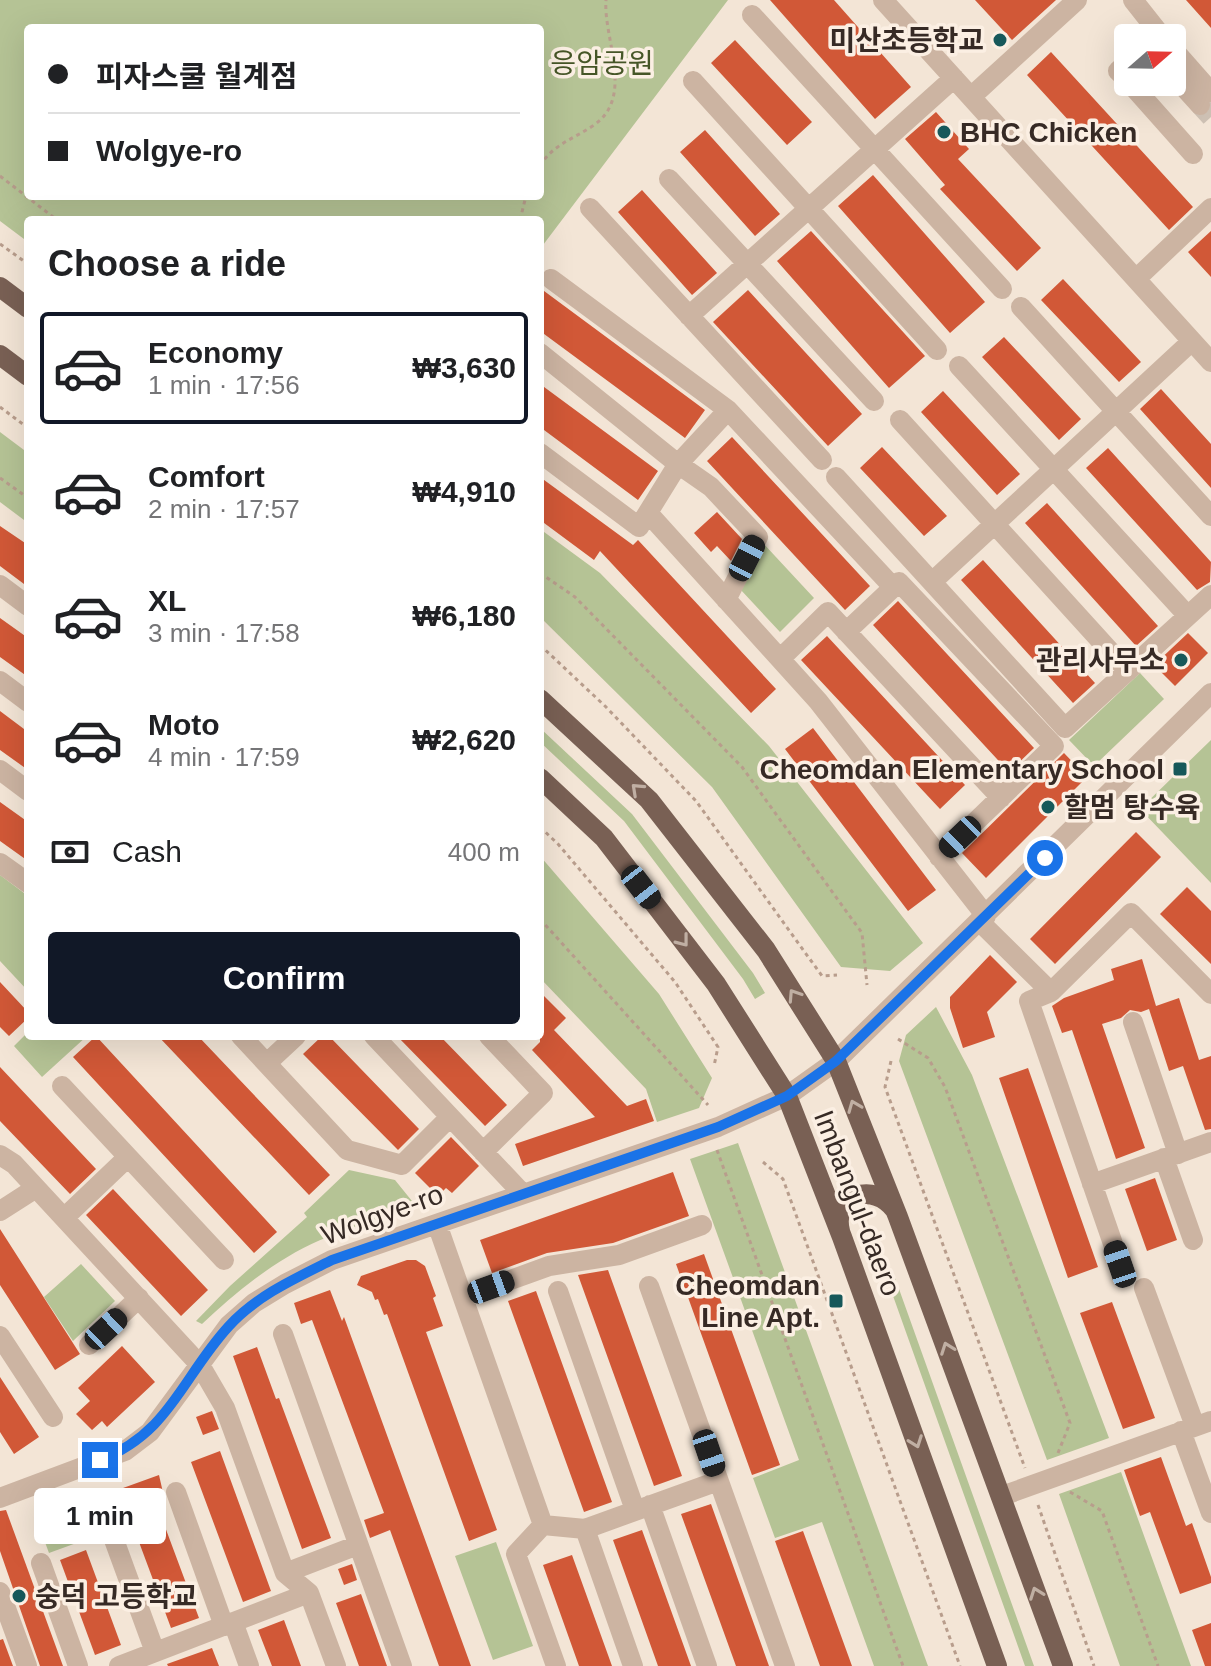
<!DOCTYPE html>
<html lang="en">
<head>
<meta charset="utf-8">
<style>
	:root { --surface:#fff; --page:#f6f6f6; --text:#202124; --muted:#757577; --line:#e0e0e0; --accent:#111827 }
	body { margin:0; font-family:Helvetica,"Noto Sans KR",sans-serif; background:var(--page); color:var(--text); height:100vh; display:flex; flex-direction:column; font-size:30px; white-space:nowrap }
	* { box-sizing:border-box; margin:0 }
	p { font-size:26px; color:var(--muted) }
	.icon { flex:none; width:44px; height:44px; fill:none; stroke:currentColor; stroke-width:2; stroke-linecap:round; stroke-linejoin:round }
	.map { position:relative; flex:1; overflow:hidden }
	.sheet { position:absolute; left:24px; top:216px; width:520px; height:824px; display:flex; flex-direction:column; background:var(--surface); border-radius:8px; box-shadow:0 8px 32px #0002 }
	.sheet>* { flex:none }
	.hud { position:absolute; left:24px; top:24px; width:520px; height:176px; border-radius:8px; box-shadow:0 8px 32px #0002; display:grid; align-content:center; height:176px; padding:0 24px; background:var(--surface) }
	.needle { width:52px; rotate:70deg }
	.fabs { position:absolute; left:1114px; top:24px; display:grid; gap:16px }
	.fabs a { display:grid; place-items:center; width:72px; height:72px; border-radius:8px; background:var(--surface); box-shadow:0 8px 32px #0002; font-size:40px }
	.end { position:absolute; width:36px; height:36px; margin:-18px; border:10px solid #1a73e8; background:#fff; box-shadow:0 0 0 4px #fff }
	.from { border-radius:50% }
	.bubble { position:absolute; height:56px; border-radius:8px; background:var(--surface); box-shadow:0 8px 32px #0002; font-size:26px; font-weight:800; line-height:56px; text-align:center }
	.car { position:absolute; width:24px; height:48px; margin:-24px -12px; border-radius:10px; box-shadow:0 0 6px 2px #0007; background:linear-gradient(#222 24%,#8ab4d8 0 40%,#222 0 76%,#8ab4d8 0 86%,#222 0) }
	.hud b { display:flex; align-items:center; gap:28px; height:76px; font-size:30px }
	.hud b+b { border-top:2px solid var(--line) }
	.hud i { width:20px; height:20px; background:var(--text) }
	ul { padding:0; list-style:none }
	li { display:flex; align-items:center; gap:24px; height:112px; margin:0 16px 12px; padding:0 8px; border:4px solid transparent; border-radius:8px }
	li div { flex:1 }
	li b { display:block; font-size:30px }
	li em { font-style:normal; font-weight:800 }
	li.current { border-color:var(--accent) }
	li>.icon { width:72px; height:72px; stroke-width:1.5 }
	h2 { padding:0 24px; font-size:36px; line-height:96px }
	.pay { display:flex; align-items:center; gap:20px; height:88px; padding:0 24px; font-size:30px }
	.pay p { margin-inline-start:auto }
	.action { display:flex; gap:16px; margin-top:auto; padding:16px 24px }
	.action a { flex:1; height:92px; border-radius:8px; background:var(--accent); color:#fff; font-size:32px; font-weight:800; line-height:92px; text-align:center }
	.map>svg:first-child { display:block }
	.green { fill:#b5c395; fill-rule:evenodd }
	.building { fill:#d15837 }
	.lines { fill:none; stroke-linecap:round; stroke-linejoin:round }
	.minor-tunnel { stroke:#cdc0b3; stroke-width:20; stroke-dasharray:20 10; stroke-linecap:butt }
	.path { stroke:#b89d8c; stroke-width:3; stroke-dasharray:4 4; stroke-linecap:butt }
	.minor { stroke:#ccb4a2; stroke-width:20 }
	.major { stroke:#796054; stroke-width:20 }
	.oneway { stroke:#c0afa3 }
	.route { stroke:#1a73e8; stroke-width:10 }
	.poi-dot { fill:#17585a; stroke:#fbefe3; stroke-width:3 }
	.labels { text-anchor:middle; stroke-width:7; stroke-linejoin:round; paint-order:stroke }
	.poi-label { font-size:28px; font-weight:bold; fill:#362a25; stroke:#fbefe3; text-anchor:end }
	.park-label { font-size:28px; fill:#465627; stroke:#fbefe3 }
	.street-label { font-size:28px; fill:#362a25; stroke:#fbefe3 }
</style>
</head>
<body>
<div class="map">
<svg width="1211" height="1666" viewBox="0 0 1211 1666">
	<rect width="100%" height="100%" fill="#f3e5d6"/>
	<path class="green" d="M0,0H728L540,249V220H28V242L0,221ZM28,28H540V196H28Z
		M0,432L28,453V523L0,502Z
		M540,529L600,573L769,746L923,943L890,971L841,967L712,787L540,617Z
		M762,542L814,598L780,632L740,589Z
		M1140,673L1164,699L1094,766L1069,740Z
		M540,728L632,814L753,973L765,993L755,999L743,979L624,821L540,742Z
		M1211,740V883L1140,809Z
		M540,856L659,994L712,1078L699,1108L657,1122L646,1089L540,978Z
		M0,875L28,896V991L0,961Z
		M936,1007L972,1075L1109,1438L1047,1460L899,1061L906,1035Z
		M28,1032V1036H87L42,1077L14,1046Z
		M738,1143L928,1666H874L822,1522L775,1538L753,1478L799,1460L690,1159Z
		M349,1170L395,1180L416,1206C387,1216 357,1225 328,1237C281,1255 238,1290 202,1324L196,1321L230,1286L307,1217L304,1213Z
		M81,1264L115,1301L73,1341L44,1297Z
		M894,1275L1034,1666H1025L887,1279L881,1281Z
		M1121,1472L1191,1666H1120L1059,1494Z
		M110,1491L123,1526L49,1553L36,1518Z
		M496,1542L533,1646L493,1660L455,1556Z"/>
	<path class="building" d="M770,0H834L911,87L875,119Z
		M975,0H1056L1012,40Z
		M1186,0H1211V28Z
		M735,40L812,122L787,145L711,63Z
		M1051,52L1193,207L1169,230L1027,75Z
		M936,112L969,149L958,159L1041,248L1017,271L940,189L945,185L905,139Z
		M705,130L780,214L755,236L680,152Z
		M873,175L985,302L950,333L838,206Z
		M642,190L717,273L692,295L618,212Z
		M811,231L925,356L889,388L777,261Z
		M1211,231V277L1188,252Z
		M1063,279L1141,362L1119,382L1041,300Z
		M540,288L705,410L685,438L540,331Z
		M748,290L862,414L828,446L713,322Z
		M1004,337L1081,419L1059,440L982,357Z
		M540,384L658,471L638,500L540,427Z
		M1161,389L1211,444V488L1140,409Z
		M943,391L1020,474L997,495L921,412Z
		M732,437L870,586L845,610L707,461Z
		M882,447L947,516L924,536L860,468Z
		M1108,448L1211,562L1210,582L1197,590L1086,468Z
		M540,477L633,545L638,540L776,689L751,713L600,551L594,560L540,520Z
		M1047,503L1158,626L1136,646L1025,523Z
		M717,512L742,539L731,561L717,546L711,552L694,533Z
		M0,526L28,545V587L0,566Z
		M983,560L1095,683L1073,703L961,580Z
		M898,601L1034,748L1009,772L873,625Z
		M0,618L28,638V677L0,657Z
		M1188,633L1208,653L1175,686L1154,665Z
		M827,636L965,785L940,809L801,660Z
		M0,711L28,732V770L0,750Z
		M813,728L936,890L908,911L785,749Z
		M1064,753L1087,777L986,878L962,853Z
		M0,802L28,822V861L0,841Z
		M1136,832L1161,857L1055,964L1030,939Z
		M1187,887L1211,911V964L1160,914Z
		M990,955L1017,982L987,1012L995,1037L963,1048L950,1008V997Z
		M1142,959L1156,1006L1179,998L1199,1060L1211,1056V1129L1205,1130L1183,1066L1169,1071L1149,1009L1141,1012L1130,1010L1121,1018L1102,1024L1145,1148L1116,1159L1072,1030L1062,1033L1052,1006L1064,998L1114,980L1111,969Z
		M0,982L28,1012V1018L9,1036L0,1027Z
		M540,992L566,1018L554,1030L627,1106L646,1099L654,1121L523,1166L515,1144L595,1117L532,1050L540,1042Z
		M96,1036L277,1232L254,1253L73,1057Z
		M158,1036H198L330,1175L309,1195Z
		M322,1036H329L419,1129L398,1150L303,1054Z
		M397,1036H440L507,1105L485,1126Z
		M0,1067L96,1169L70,1194L0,1121Z
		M1028,1068L1098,1267L1068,1278L999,1078Z
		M451,1137L479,1166L452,1193L446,1188L438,1196L415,1173Z
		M673,1172L689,1216L613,1243L547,1253L492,1273L480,1240Z
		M1155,1178L1177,1240L1147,1251L1125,1189Z
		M113,1189L208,1290L181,1316L86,1215Z
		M0,1229L80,1354L55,1370L0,1285Z
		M704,1254L780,1465L752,1475L676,1264Z
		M407,1260H416L425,1266L436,1296L433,1298L443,1326L426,1332L497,1530L469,1541L387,1314L384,1315L378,1299L375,1300L372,1292L357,1285L361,1276Z
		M608,1270L682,1476L654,1486L578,1275Z
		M330,1290L342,1321L344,1317L471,1666H439L390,1530L370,1538L364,1520L384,1513L312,1320L301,1324L294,1303Z
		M536,1291L612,1502L584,1512L508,1301Z
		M1112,1302L1155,1418L1123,1429L1080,1313Z
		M122,1346L155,1382L107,1427L102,1421L92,1430L76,1414L90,1401L78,1388Z
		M257,1347L276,1399L279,1398L331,1538L302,1549L233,1356Z
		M0,1377L39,1437L14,1454L0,1432Z
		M212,1411L219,1429L203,1435L196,1417Z
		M220,1451L271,1591L243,1602L191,1462Z
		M1161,1457L1186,1526L1192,1523L1211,1577V1583L1180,1594L1150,1512L1140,1516L1124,1470Z
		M159,1475L164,1497L155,1500L199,1618L171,1628L136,1534L139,1532L123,1488Z
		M711,1504L769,1666H736L681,1514Z
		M6,1510L63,1666H40L0,1551V1511Z
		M642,1530L691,1666H658L613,1540Z
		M803,1531L852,1666H820L775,1541Z
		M86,1550L121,1645L95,1655L60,1560Z
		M572,1555L612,1666H579L543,1565Z
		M352,1564L357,1580L344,1585L338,1569Z
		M361,1594L387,1666H359L336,1603Z
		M284,1620L301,1666H272L258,1630Z
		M1211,1623V1666H1205L1192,1630Z
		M3,1639L13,1666H0V1640Z
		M212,1648L219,1666H168L167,1664Z"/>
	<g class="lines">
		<path class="minor-tunnel" d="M1200,105L1211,117"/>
		<path class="path" d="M540,166C553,144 574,139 594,125C635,97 603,38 606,0
			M0,176L57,220
			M520,220L526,196
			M0,244L28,264
			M0,407L28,428
			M0,478L28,498
			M540,573L575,597L742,767L862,933L867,985
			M540,645L605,706L696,801L822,976L837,975
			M540,827L558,844L675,982L718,1047L714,1066
			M540,919L708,1105
			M898,1039L928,1058L945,1087L1070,1423L1058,1453
			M891,1061L885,1087L1025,1468
			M717,1150L903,1666
			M763,1162L783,1179L960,1666
			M1070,1492L1102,1511L1158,1666
			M1038,1505L1094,1666"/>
		<path class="minor" d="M883,0L1211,362
			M1133,0L1163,38
			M752,15L1002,289
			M1172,48L1211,92
			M1128,62L1118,71L1128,81
			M1172,74L1200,105
			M693,81L937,350
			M1129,82L1193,154
			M972,96L1077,0
			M669,179L874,401
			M590,208L822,460
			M551,279L728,410L893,587
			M1136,279L1211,208
			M1021,307L1211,516
			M689,316L954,78
			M540,353L678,464L711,487L758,537L726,600
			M959,366L1188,616
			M900,420L1128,671
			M540,453L639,527L678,464L728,410
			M836,477L1065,728L1211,595
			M649,514L818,701L986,916
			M932,582L1192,341
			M0,585L28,606
			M846,632L899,582L1054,746L939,857
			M780,659L828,612L1001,798
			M0,681L28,702
			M0,770L28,791
			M0,863L28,883
			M980,922L1051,992L1131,913L1211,994
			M1051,992L1029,1001L1120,1264
			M1133,1022L1178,1154
			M241,1036L347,1150L402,1165L450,1117
			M374,1036L523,1194
			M267,1063L296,1036
			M62,1086L224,1260
			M483,1152L543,1093L489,1036
			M0,1155L14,1164L200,1365L225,1408L285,1573L309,1593L336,1666
			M1164,1158L1193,1240
			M1092,1184L1211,1142
			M0,1211L36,1188
			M64,1218L128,1157
			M437,1224L543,1525
			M649,1286L785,1666
			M1144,1288L1195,1426
			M558,1291L635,1510
			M463,1297L549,1266L619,1255L702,1225
			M283,1334L402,1666
			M0,1336L53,1417
			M89,1345L139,1298
			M1181,1431L1211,1513
			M176,1492L224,1626
			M1002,1496L1211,1421
			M0,1498L125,1451L150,1432L229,1325L254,1303L285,1284L332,1260L718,1127L787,1096L836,1061L1211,693
			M650,1505L707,1666
			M543,1525L585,1529L718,1481
			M543,1525L516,1554L556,1666
			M585,1529L633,1666
			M113,1537L155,1652
			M41,1563L78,1666
			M285,1573L358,1545
			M0,1592L27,1666
			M233,1622L249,1666
			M119,1666L309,1593"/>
		<path class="major" d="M0,287L28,308
			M0,355L28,376
			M540,699L649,800L766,950L836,1061L898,1217L1063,1666
			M540,778L604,838L716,984L787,1096L842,1237L997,1666
			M840,1231C831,1195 874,1181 895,1210"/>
	</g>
	<defs><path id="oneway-chevron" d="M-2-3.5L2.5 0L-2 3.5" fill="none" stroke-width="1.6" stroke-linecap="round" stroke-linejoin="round" transform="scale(2)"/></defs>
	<g class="oneway">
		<use href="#oneway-chevron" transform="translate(637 789) rotate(-137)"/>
		<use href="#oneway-chevron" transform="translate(683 941) rotate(52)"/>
		<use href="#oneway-chevron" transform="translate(794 995) rotate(-123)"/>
		<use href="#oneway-chevron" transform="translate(854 1106) rotate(-112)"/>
		<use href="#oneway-chevron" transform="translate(947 1348) rotate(-110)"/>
		<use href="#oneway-chevron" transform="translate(916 1442) rotate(70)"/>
		<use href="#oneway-chevron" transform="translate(1036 1593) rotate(-110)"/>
	</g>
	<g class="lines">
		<path class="route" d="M100,1460C170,1433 182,1377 229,1326C256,1296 296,1278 332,1260L718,1127L787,1096L836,1061L1045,858"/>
	</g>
	<g class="poi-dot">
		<circle cx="1000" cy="40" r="8"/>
		<circle cx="944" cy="132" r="8"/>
		<circle cx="1181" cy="660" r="8"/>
		<rect x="1172" y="761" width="16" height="16" rx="4"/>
		<circle cx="1048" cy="807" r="8"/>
		<rect x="828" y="1293" width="16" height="16" rx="4"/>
		<circle cx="19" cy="1596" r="8"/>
	</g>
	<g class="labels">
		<g class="poi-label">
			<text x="984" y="50">미산초등학교</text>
			<text x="960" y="142" text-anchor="start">BHC Chicken</text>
			<text x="1165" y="670">관리사무소</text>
			<text x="1164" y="779">Cheomdan Elementary School</text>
			<text x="1064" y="817" text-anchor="start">할멈 탕수육</text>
			<text x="820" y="1295">Cheomdan<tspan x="820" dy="32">Line Apt.</tspan></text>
			<text x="35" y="1606" text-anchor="start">숭덕 고등학교</text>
		</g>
		<g class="park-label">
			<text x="602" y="73">응암공원</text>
		</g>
		<g class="street-label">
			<text transform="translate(858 1203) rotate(69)" y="10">Imbangul-daero</text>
			<text transform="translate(382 1214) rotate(-20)" y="10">Wolgye-ro</text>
		</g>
	</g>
</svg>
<div class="fabs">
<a><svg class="needle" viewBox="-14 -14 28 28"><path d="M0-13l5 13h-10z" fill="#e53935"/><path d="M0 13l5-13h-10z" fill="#757577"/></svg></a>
</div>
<i class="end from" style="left:1045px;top:858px"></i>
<i class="end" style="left:100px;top:1460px"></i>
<div class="bubble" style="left:34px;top:1488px;width:132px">1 min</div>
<i class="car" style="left:747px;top:558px;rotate:27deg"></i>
<i class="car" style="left:960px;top:837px;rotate:226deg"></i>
<i class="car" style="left:641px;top:887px;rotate:142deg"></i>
<i class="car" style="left:1120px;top:1264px;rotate:341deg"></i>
<i class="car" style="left:491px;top:1287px;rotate:70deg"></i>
<i class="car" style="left:106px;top:1329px;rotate:47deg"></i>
<i class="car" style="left:709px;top:1453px;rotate:161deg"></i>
<div class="hud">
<b><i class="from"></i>피자스쿨 월계점</b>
<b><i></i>Wolgye-ro</b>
</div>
<section class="sheet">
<h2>Choose a ride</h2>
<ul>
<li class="current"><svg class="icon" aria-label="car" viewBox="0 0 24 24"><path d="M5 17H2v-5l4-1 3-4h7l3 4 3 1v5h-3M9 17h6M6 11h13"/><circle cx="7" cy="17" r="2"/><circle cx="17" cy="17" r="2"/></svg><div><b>Economy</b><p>1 min · 17:56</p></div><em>₩3,630</em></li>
<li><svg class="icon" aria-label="car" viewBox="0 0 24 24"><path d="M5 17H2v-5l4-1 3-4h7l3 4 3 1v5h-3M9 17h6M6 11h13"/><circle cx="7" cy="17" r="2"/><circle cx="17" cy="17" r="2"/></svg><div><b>Comfort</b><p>2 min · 17:57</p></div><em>₩4,910</em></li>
<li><svg class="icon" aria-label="car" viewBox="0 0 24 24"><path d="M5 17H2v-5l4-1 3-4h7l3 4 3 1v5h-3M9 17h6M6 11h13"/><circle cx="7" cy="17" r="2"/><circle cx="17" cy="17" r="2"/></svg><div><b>XL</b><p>3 min · 17:58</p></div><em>₩6,180</em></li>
<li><svg class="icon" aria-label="car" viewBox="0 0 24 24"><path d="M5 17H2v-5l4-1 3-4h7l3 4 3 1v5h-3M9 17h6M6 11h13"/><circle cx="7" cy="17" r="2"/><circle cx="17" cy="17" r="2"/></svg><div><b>Moto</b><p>4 min · 17:59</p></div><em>₩2,620</em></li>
</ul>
<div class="pay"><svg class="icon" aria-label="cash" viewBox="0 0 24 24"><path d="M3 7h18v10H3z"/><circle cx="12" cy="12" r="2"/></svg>Cash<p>400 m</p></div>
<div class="action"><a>Confirm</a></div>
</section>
</div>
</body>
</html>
